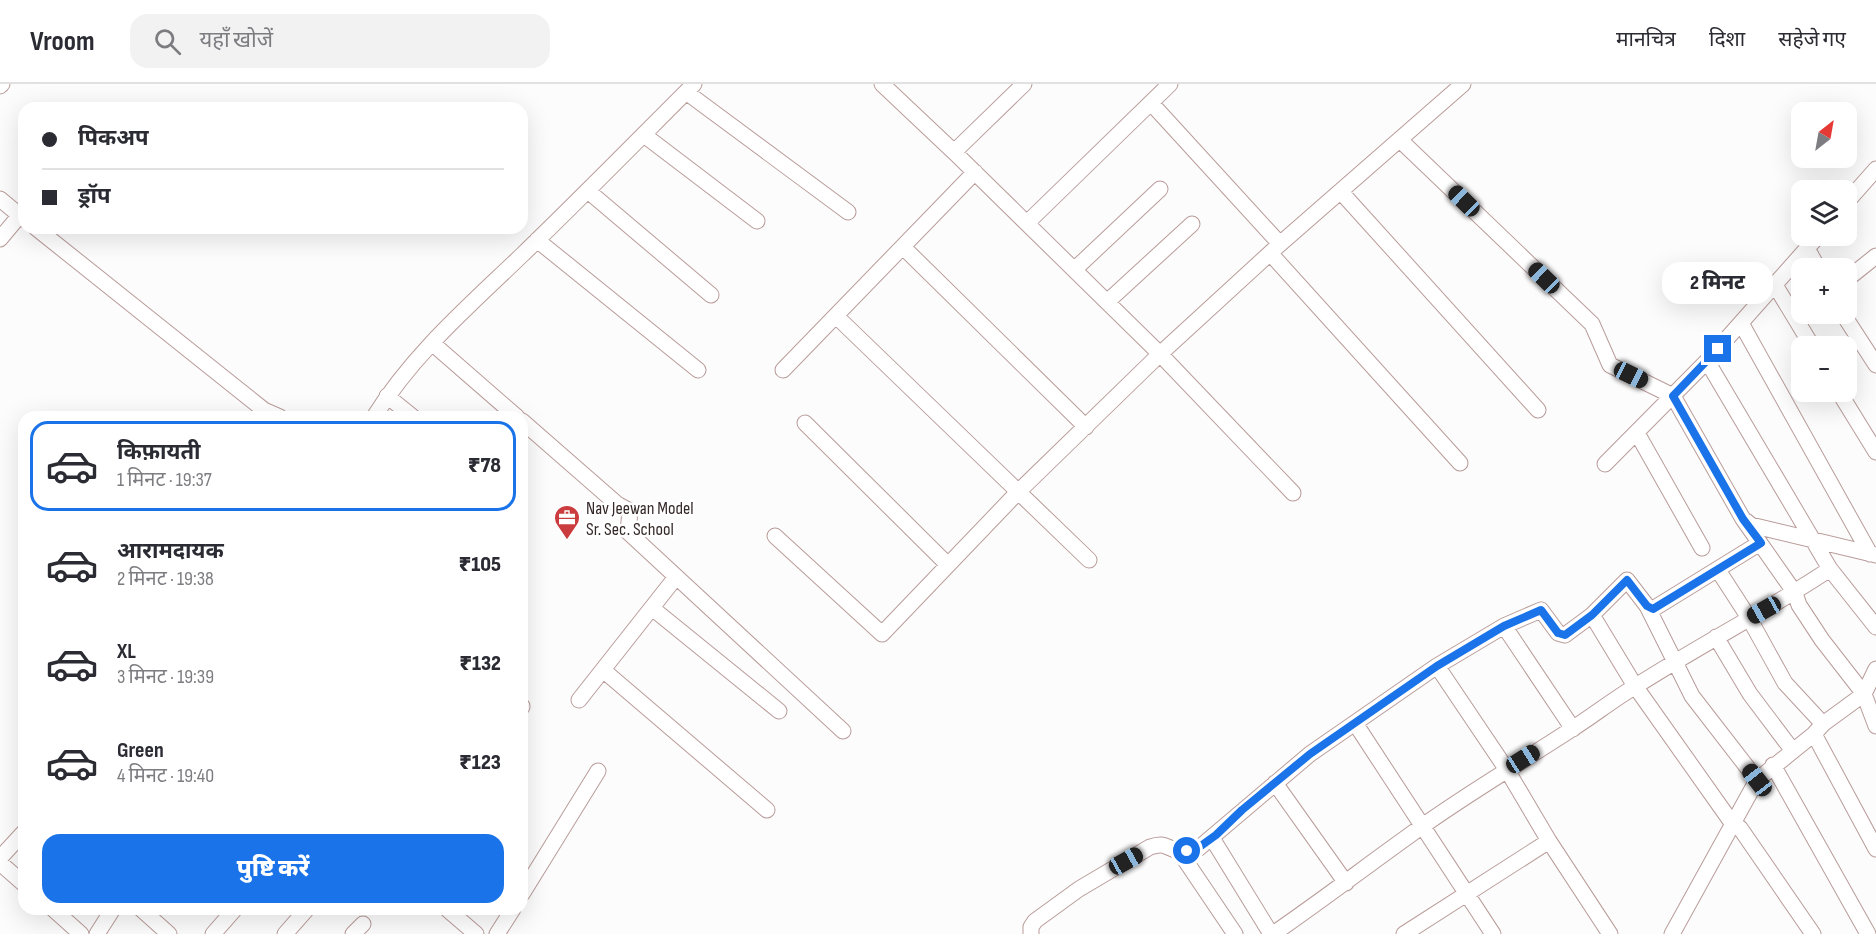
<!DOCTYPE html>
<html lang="hi">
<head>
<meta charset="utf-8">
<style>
	:root { --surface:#fff; --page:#f2f2f3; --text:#2b2b33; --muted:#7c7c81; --line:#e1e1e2; --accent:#1a73e8 }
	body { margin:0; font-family:"Sofia Sans Condensed","Noto Sans Devanagari",sans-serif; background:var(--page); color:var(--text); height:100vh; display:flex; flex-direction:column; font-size:22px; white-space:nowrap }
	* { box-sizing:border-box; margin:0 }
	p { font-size:20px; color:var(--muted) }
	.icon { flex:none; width:33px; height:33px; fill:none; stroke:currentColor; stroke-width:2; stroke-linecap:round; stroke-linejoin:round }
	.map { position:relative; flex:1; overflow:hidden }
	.panel { position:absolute; left:18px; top:327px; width:510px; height:504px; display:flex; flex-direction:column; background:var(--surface); border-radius:18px; box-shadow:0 6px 24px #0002 }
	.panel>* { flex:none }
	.top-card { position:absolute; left:18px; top:18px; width:510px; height:132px; border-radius:18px; box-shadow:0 6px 24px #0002; display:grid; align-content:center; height:132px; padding:0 24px; background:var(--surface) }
	.needle { width:39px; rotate:31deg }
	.controls { position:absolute; left:1791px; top:18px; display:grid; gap:12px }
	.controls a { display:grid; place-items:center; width:66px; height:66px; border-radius:12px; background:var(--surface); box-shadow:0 6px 24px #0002; font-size:30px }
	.end { position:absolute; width:27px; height:27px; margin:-14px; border:8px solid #1a73e8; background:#fff; box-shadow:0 0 0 3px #fff }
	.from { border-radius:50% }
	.bubble { position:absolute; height:42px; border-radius:18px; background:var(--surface); box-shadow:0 6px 24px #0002; font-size:20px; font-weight:800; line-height:42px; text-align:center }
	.car { position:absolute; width:18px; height:36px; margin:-18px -9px; border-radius:8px; box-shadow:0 0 4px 2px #0007; background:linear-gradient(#222 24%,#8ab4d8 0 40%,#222 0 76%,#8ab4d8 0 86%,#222 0) }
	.top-card b { display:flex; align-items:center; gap:21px; height:57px; font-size:22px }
	.top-card b+b { border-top:2px solid var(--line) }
	.top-card i { width:15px; height:15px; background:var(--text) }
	ul { padding:10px 0 0; list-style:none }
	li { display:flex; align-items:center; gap:18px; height:90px; margin:0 12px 9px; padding:0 12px; border:3px solid transparent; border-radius:18px }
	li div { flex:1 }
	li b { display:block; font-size:22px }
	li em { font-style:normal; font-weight:800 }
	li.current { border-color:var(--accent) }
	li>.icon { width:54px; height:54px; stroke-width:1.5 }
	.button { display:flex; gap:12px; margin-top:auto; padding:12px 24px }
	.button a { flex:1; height:69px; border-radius:18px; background:var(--accent); color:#fff; font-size:24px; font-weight:800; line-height:69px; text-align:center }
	header { display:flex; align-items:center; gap:36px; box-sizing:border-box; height:84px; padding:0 30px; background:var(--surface); border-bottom:2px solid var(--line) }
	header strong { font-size:28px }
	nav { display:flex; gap:33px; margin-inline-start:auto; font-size:21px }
	.search { width:420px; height:54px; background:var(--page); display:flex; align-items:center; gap:15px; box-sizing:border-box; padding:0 21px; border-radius:18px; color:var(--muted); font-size:22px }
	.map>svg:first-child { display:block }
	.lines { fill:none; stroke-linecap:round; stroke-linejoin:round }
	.minor-casing { stroke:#b99c9a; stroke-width:17 }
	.minor { stroke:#fff; stroke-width:15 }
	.route { stroke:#1a73e8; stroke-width:8 }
	.labels { text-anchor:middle; stroke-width:5; stroke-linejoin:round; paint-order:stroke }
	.poi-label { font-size:18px; fill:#352928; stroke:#fff; text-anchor:start }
</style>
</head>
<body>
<header>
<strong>Vroom</strong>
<div class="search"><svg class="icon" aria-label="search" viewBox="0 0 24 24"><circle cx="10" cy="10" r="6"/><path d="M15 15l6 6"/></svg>यहाँ खोजें</div>
<nav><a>मानचित्र</a><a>दिशा</a><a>सहेजे गए</a></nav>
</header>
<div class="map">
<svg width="1876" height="850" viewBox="0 0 1876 850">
	<rect width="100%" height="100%" fill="#fcfcfc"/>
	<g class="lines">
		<defs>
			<path id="minor" d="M882,0L954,68L1024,0
				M0,2L2,0
				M686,8L848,128
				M1151,19L1280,160
				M644,51L757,137
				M1400,56L1592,240L1610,281L1673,312L1743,435L1795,509L1799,521L1822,556L1864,610L1876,642
				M954,68L1160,270L1293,409
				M588,107L711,211
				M1341,108L1538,326
				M0,115L24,135
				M1846,119L1876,85
				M1028,138L1170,0
				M36,144L264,326L280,333
				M0,155L20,131
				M537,156L698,286
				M903,163L1086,343
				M1807,164L1818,184
				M1270,169L1460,379
				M1075,185L1160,105
				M1846,196L1876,172
				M1775,201L1812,262
				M1107,218L1192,140
				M1843,230L1876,281
				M836,232L1089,476
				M1741,239L1870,470
				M432,259L517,333
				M1707,277L1830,485L1876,543
				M783,286L975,88
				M1839,308L1876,368
				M387,312L413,333
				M374,333C413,270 469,222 522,171C580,115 637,57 694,0
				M522,337L617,420L630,427L628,448L843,647
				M805,339L947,480
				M1637,349L1702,464
				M1605,380L1707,277L1818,152
				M1746,437L1751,441L1876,471
				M775,452L882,550L1018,408L1160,270L1280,160L1463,0
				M1718,486L1749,534L1785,599L1823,640
				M1647,522L1692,612L1757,696
				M652,524L779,627
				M1592,531L1635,602L1732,739L1740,744L1813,850
				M1504,542L1573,645
				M1716,553L1750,610L1793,667
				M1437,582L1507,686L1549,757L1610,850
				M603,586L767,726
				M579,616L676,493
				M522,623V622
				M1355,639L1493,850
				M1814,650L1876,765
				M1773,681L1868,850
				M1275,699L1346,799
				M1212,754L1271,850
				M1179,767L1235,850
				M0,774L24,748
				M0,779L24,800
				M522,810L598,687
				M53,825L81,850
				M141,825L169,850
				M447,825L476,850
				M97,850L113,825
				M213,850L235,825
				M285,850L307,825
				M353,850L363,840
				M497,850L513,825
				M1031,850V843L1035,837L1079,805L1150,763C1165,758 1165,763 1178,767C1185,769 1192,766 1199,764L1310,670L1437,582L1504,542L1541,526L1558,549L1565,551L1592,531L1627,496L1647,522L1653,525L1760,459
				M1273,850C1324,815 1373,777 1424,741C1472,707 1523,677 1572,645C1594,631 1614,615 1636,602C1700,561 1767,527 1830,485
				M1404,850L1549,757
				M1672,850L1757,696L1814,650L1823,640L1864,610L1876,585"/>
		</defs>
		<use href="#minor" class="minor-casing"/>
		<use href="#minor" class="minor"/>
	</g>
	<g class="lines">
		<path class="route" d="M1187,767L1198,764L1216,751L1242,726L1310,670L1437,582L1504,542L1541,526L1558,549L1565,551L1592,531L1627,496L1647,522L1653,525L1761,459L1743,435L1673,312L1718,265"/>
	</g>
	<defs>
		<symbol id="office-pin" viewBox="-11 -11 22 30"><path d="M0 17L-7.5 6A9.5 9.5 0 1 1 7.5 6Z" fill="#cb3c3e" stroke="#fff"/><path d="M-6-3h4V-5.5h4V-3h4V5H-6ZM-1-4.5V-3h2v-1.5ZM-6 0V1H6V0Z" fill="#fff"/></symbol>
	</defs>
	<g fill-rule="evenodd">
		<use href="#office-pin" x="552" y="419" width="30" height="40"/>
	</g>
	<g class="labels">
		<g class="poi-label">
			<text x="586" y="430">Nav Jeewan Model<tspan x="586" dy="21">Sr. Sec. School</tspan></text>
		</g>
	</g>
</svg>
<div class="controls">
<a><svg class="needle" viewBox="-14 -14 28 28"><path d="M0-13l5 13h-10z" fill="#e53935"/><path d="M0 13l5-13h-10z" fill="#7c7c81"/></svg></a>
<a><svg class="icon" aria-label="layers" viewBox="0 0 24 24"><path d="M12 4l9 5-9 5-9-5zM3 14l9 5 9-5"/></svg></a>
<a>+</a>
<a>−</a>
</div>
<i class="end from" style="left:1187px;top:767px"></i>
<i class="end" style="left:1718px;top:265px"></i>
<div class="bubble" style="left:1662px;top:178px;width:111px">2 मिनट</div>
<i class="car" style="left:1464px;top:117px;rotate:314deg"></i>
<i class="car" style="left:1544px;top:194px;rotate:314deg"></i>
<i class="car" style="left:1631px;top:291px;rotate:116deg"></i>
<i class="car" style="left:1764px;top:526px;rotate:241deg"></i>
<i class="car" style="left:1523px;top:675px;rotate:58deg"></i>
<i class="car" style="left:1757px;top:696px;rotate:322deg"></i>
<i class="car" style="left:1126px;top:777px;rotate:61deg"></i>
<div class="top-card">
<b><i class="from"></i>पिकअप</b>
<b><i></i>ड्रॉप</b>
</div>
<section class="panel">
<ul>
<li class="current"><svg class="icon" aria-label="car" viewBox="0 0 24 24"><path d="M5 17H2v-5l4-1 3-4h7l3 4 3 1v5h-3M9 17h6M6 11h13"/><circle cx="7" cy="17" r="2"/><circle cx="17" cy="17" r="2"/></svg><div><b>किफ़ायती</b><p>1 मिनट · 19:37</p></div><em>₹78</em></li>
<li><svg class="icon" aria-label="car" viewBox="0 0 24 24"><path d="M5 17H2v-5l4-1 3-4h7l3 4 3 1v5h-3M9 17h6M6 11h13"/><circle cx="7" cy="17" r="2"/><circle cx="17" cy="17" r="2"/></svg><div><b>आरामदायक</b><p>2 मिनट · 19:38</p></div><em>₹105</em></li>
<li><svg class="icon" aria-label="car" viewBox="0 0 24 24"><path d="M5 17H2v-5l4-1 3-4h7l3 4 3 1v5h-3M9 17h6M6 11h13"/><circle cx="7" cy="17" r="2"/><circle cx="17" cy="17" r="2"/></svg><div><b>XL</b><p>3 मिनट · 19:39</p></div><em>₹132</em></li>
<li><svg class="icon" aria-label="car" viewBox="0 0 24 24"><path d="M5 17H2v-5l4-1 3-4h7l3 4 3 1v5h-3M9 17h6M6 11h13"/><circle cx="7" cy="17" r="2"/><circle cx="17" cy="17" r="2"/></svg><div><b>Green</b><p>4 मिनट · 19:40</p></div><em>₹123</em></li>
</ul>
<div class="button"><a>पुष्टि करें</a></div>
</section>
</div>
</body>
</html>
